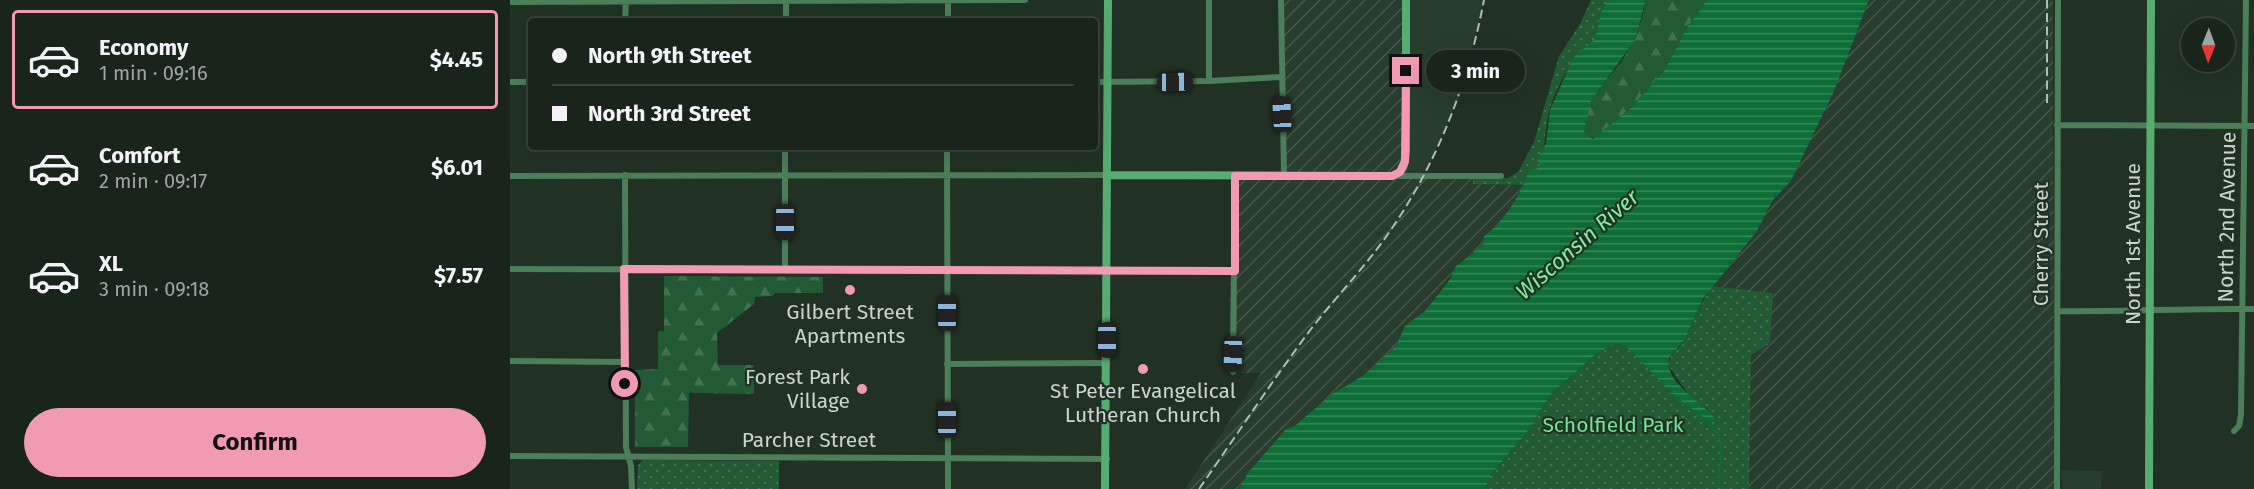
<!DOCTYPE html>
<html lang="en">
<head>
<meta charset="utf-8">
<style>
	:root { --surface:#19251b; --page:#222d24; --text:#f1f3f6; --muted:#9fa5a3; --line:#37423a; --accent:#f19ab2 }
	body { margin:0; font-family:"Fira Sans",sans-serif; background:var(--page); color:var(--text); height:100vh; display:flex; flex-direction:column; font-size:22px; white-space:nowrap }
	* { box-sizing:border-box; margin:0 }
	p { font-size:20px; color:var(--muted) }
	.icon { flex:none; width:33px; height:33px; fill:none; stroke:currentColor; stroke-width:2; stroke-linecap:round; stroke-linejoin:round }
	.map { position:relative; flex:1; overflow:hidden }
	.panel { display:flex; flex-direction:column; background:var(--surface); width:510px }
	.panel>* { flex:none }
	.top-card { position:absolute; left:18px; top:18px; width:570px; height:132px; border-radius:6px; box-shadow:0 6px 24px #0002,0 0 0 2px var(--line); display:grid; align-content:center; height:132px; padding:0 24px; background:var(--surface) }
	.needle { width:39px; rotate:181deg }
	.fabs { position:absolute; left:1671px; top:18px; display:grid; gap:12px }
	.fabs a { display:grid; place-items:center; width:54px; height:54px; border-radius:50%; background:var(--surface); box-shadow:0 6px 24px #0002,0 0 0 2px var(--line); font-size:30px }
	.end { position:absolute; width:27px; height:27px; margin:-14px; border:8px solid #f19ab2; background:#111; box-shadow:0 0 0 3px #111 }
	.from { border-radius:50% }
	.bubble { position:absolute; height:42px; border-radius:21px; background:var(--surface); box-shadow:0 6px 24px #0002,0 0 0 2px var(--line); font-size:20px; font-weight:700; line-height:42px; text-align:center }
	.car { position:absolute; width:18px; height:36px; margin:-18px -9px; border-radius:8px; box-shadow:0 0 4px 2px #0007; background:linear-gradient(#222 24%,#8ab4d8 0 40%,#222 0 76%,#8ab4d8 0 86%,#222 0) }
	.top-card b { display:flex; align-items:center; gap:21px; height:57px; font-size:22px }
	.top-card b+b { border-top:2px solid var(--line) }
	.top-card i { width:15px; height:15px; background:var(--text) }
	ul { padding:10px 0 0; list-style:none }
	li { display:flex; align-items:center; gap:18px; height:99px; margin:0 12px 9px; padding:0 12px; border:3px solid transparent; border-radius:6px }
	li div { flex:1 }
	li b { display:block; font-size:22px }
	li em { font-style:normal; font-weight:700 }
	li.on { border-color:var(--accent) }
	li>.icon { width:54px; height:54px; stroke-width:1.5 }
	.action { display:flex; gap:12px; margin-top:auto; padding:12px 24px }
	.action a { flex:1; height:69px; border-radius:36px; background:var(--accent); color:#111; font-size:24px; font-weight:700; line-height:69px; text-align:center }
	main { display:flex; flex:1; min-height:0 }
	.map>svg:first-child { display:block }
	.built { fill:#283d2e }
	.industrial { fill:url(#industrial-furrows) }
	.forest { fill:url(#forest-firs) }
	.park { fill:url(#park-dots) }
	.water { fill:url(#water-rules) }
	.lines { fill:none; stroke-linecap:round; stroke-linejoin:round }
	.stream { stroke:#0c6d36; stroke-width:2 }
	.street { stroke:#4b7e59; stroke-width:6 }
	.secondary { stroke:#56ac71; stroke-width:8 }
	.rail { stroke:#b1bcb3; stroke-width:2; stroke-dasharray:9 4.5; stroke-linecap:butt }
	.route { stroke:#f19ab2; stroke-width:8 }
	.poi-dot { fill:#f19ab2; stroke:#213124; stroke-width:2 }
	.labels { text-anchor:middle; stroke-width:4.5; stroke-linejoin:round; paint-order:stroke }
	.street-label { font-size:21px; fill:#cbd5cd; stroke:#213124 }
	.poi-label { font-size:21px; fill:#cbd5cd; stroke:#213124 }
	.park-label { font-size:21px; fill:#75e497; stroke:#213124 }
	.water-label { font-size:22px; font-style:italic; fill:#80efa1; stroke:#213124 }
</style>
</head>
<body>
<main>
<section class="panel">
<ul>
<li class="on"><svg class="icon" aria-label="car" viewBox="0 0 24 24"><path d="M5 17H2v-5l4-1 3-4h7l3 4 3 1v5h-3M9 17h6M6 11h13"/><circle cx="7" cy="17" r="2"/><circle cx="17" cy="17" r="2"/></svg><div><b>Economy</b><p>1 min · 09:16</p></div><em>$4.45</em></li>
<li><svg class="icon" aria-label="car" viewBox="0 0 24 24"><path d="M5 17H2v-5l4-1 3-4h7l3 4 3 1v5h-3M9 17h6M6 11h13"/><circle cx="7" cy="17" r="2"/><circle cx="17" cy="17" r="2"/></svg><div><b>Comfort</b><p>2 min · 09:17</p></div><em>$6.01</em></li>
<li><svg class="icon" aria-label="car" viewBox="0 0 24 24"><path d="M5 17H2v-5l4-1 3-4h7l3 4 3 1v5h-3M9 17h6M6 11h13"/><circle cx="7" cy="17" r="2"/><circle cx="17" cy="17" r="2"/></svg><div><b>XL</b><p>3 min · 09:18</p></div><em>$7.57</em></li>
</ul>
<div class="action"><a>Confirm</a></div>
</section>
<div class="map">
<svg width="1744" height="489" viewBox="0 0 1744 489">
	<defs>
		<pattern id="industrial-furrows" width="10" height="10" patternUnits="userSpaceOnUse" patternTransform="scale(1.5)"><rect width="10" height="10" fill="#283d2e"/><path d="M-1 1l2-2M0 10L10 0M9 11l2-2" fill="none" stroke="#46584b"/></pattern>
		<pattern id="forest-firs" width="22" height="20" patternUnits="userSpaceOnUse" patternTransform="scale(1.5)"><rect width="22" height="20" fill="#225a35"/><path d="M5 1l3.5 6h-7zM16 11l3.5 6h-7z" fill="#417151"/></pattern>
		<pattern id="park-dots" width="8" height="8" patternUnits="userSpaceOnUse" patternTransform="scale(1.5)"><rect width="8" height="8" fill="#225a35"/><path d="M2 2h.1M6 6h.1" fill="none" stroke="#417151" stroke-width="1.8" stroke-linecap="round"/></pattern>
		<pattern id="water-rules" width="6" height="5" patternUnits="userSpaceOnUse" patternTransform="scale(1.5)"><rect width="6" height="5" fill="#0c6d36"/><path d="M0 2.5h6" fill="none" stroke="#39885b"/></pattern>
	</defs>
	<rect width="100%" height="100%" fill="#213124"/>
	<path class="built" d="M895,0H974L948,99L916,172L895,171Z
		M1551,470L1592,471L1591,489H1552Z"/>
	<path class="industrial" d="M770,0H895V171L963,178V184L1015,185L989,225L974,236V244L953,259L915,311L895,326L886,346L854,375L786,425L775,430L729,489H675L751,373H719L722,176H772Z
		M1359,0H1543L1544,489H1239L1241,355L1263,293L1203,286L1247,231L1263,200L1281,181L1325,89Z"/>
	<path class="forest" d="M1136,0H1197L1176,29L1154,71L1122,107L1085,138L1076,136C1061,113 1104,74 1115,56C1125,40 1133,19 1136,0Z
		M154,276L313,277V293H265L263,296L245,297L244,304L207,333L208,365H244V394L179,393L178,447H125V370L148,369V331H154Z"/>
	<path class="park" d="M1081,0H1099C1092,13 1092,26 1085,39C1081,46 1073,48 1068,54C1056,70 1044,93 1039,112C1035,130 1035,153 1028,169L1016,175L1015,185L963,184V178H998L1008,172L1024,142L1049,56L1070,24Z
		M1203,286L1263,293L1260,343L1241,355L1239,489H975L981,474L1015,435L1042,393L1085,355L1103,344L1116,346L1162,394L1179,405L1200,411L1183,401L1158,365C1160,353 1171,348 1176,337C1185,319 1190,302 1203,286Z
		M133,460L269,461V489H127L128,465Z"/>
	<path class="water" d="M1099,0H1136L1125,40L1081,101L1074,132L1083,139L1122,107L1154,71L1176,29L1197,0H1359L1325,89L1281,181L1263,200L1247,231L1193,299L1175,339L1159,358C1154,384 1194,402 1206,420L1200,422L1162,394L1116,346L1103,344L1085,355L1042,393L1015,435L981,474L975,489H729L738,473L775,430L786,425L821,395L854,375L886,346L895,326L915,311L940,279L945,267L973,244L974,236C990,227 1015,189 1017,173L1028,168L1030,164L1027,160L1036,143L1040,110L1059,67L1064,57L1085,39L1092,10Z"/>
	<g class="lines">
		<path class="stream" d="M1164,395C1175,412 1206,421 1210,440C1213,455 1207,471 1210,487"/>
		<path class="street" d="M771,0L774,176
			M0,2L515,0
			M115,21L116,1
			M276,21V1
			M438,21V0
			M699,81V0
			M0,82H21
			M585,82L699,81L771,77
			M1547,125L1744,126
			M437,147L438,489
			M115,175L116,447L121,466L122,489
			M0,176L597,175
			M886,176H991
			M0,269L725,271
			M275,269V147
			M1547,311C1614,312 1678,308 1744,309
			M0,361L115,362
			M437,364L597,363
			M723,372L725,176
			M1724,431L1729,426L1731,415L1736,0
			M0,456L597,459
			M1547,489L1548,0"/>
		<path class="secondary" d="M597,175L882,176C895,172 895,163 896,151V0
			M595,489L598,0
			M1639,489L1641,0"/>
		<path class="rail" d="M1537,103V0
			M689,489C726,436 762,381 801,329C826,297 855,267 878,234C927,164 958,84 974,0"/>
	</g>
	<g class="lines">
		<path class="route" d="M115,384L114,269L725,271V176H882L890,172L895,161L896,71"/>
	</g>
	<g class="poi-dot">
		<circle cx="340" cy="290" r="6"/>
		<circle cx="633" cy="369" r="6"/>
		<circle cx="352" cy="389" r="6"/>
	</g>
	<g class="labels">
		<g class="street-label">
			<text transform="translate(1717 217) rotate(-89)" y="7">North 2nd Avenue</text>
			<text transform="translate(1531 244) rotate(-90)" y="7">Cherry Street</text>
			<text transform="translate(1623 244) rotate(-90)" y="7">North 1st Avenue</text>
			<text x="299" y="447">Parcher Street</text>
		</g>
		<g class="poi-label">
			<text x="340" y="319">Gilbert Street<tspan x="340" dy="24">Apartments</tspan></text>
			<text x="340" y="384" text-anchor="end">Forest Park<tspan x="340" dy="24">Village</tspan></text>
			<text x="633" y="398">St Peter Evangelical<tspan x="633" dy="24">Lutheran Church</tspan></text>
		</g>
		<g class="park-label">
			<text x="1103" y="432">Scholfield Park</text>
		</g>
		<g class="water-label">
			<text transform="translate(1067 244) rotate(-41)" y="8">Wisconsin River</text>
		</g>
	</g>
</svg>
<div class="fabs">
<a><svg class="needle" viewBox="-14 -14 28 28"><path d="M0-13l5 13h-10z" fill="#e53935"/><path d="M0 13l5-13h-10z" fill="#9fa5a3"/></svg></a>
</div>
<i class="end from" style="left:115px;top:384px"></i>
<i class="end" style="left:896px;top:71px"></i>
<div class="bubble" style="left:916px;top:50px;width:99px">3 min</div>
<i class="car" style="left:665px;top:82px;rotate:89deg"></i>
<i class="car" style="left:772px;top:114px;rotate:357deg"></i>
<i class="car" style="left:275px;top:222px;rotate:180deg"></i>
<i class="car" style="left:437px;top:313px;rotate:0deg"></i>
<i class="car" style="left:597px;top:340px;rotate:180deg"></i>
<i class="car" style="left:723px;top:354px;rotate:182deg"></i>
<i class="car" style="left:437px;top:420px;rotate:0deg"></i>
<div class="top-card">
<b><i class="from"></i>North 9th Street</b>
<b><i></i>North 3rd Street</b>
</div>
</div>
</main>
</body>
</html>
